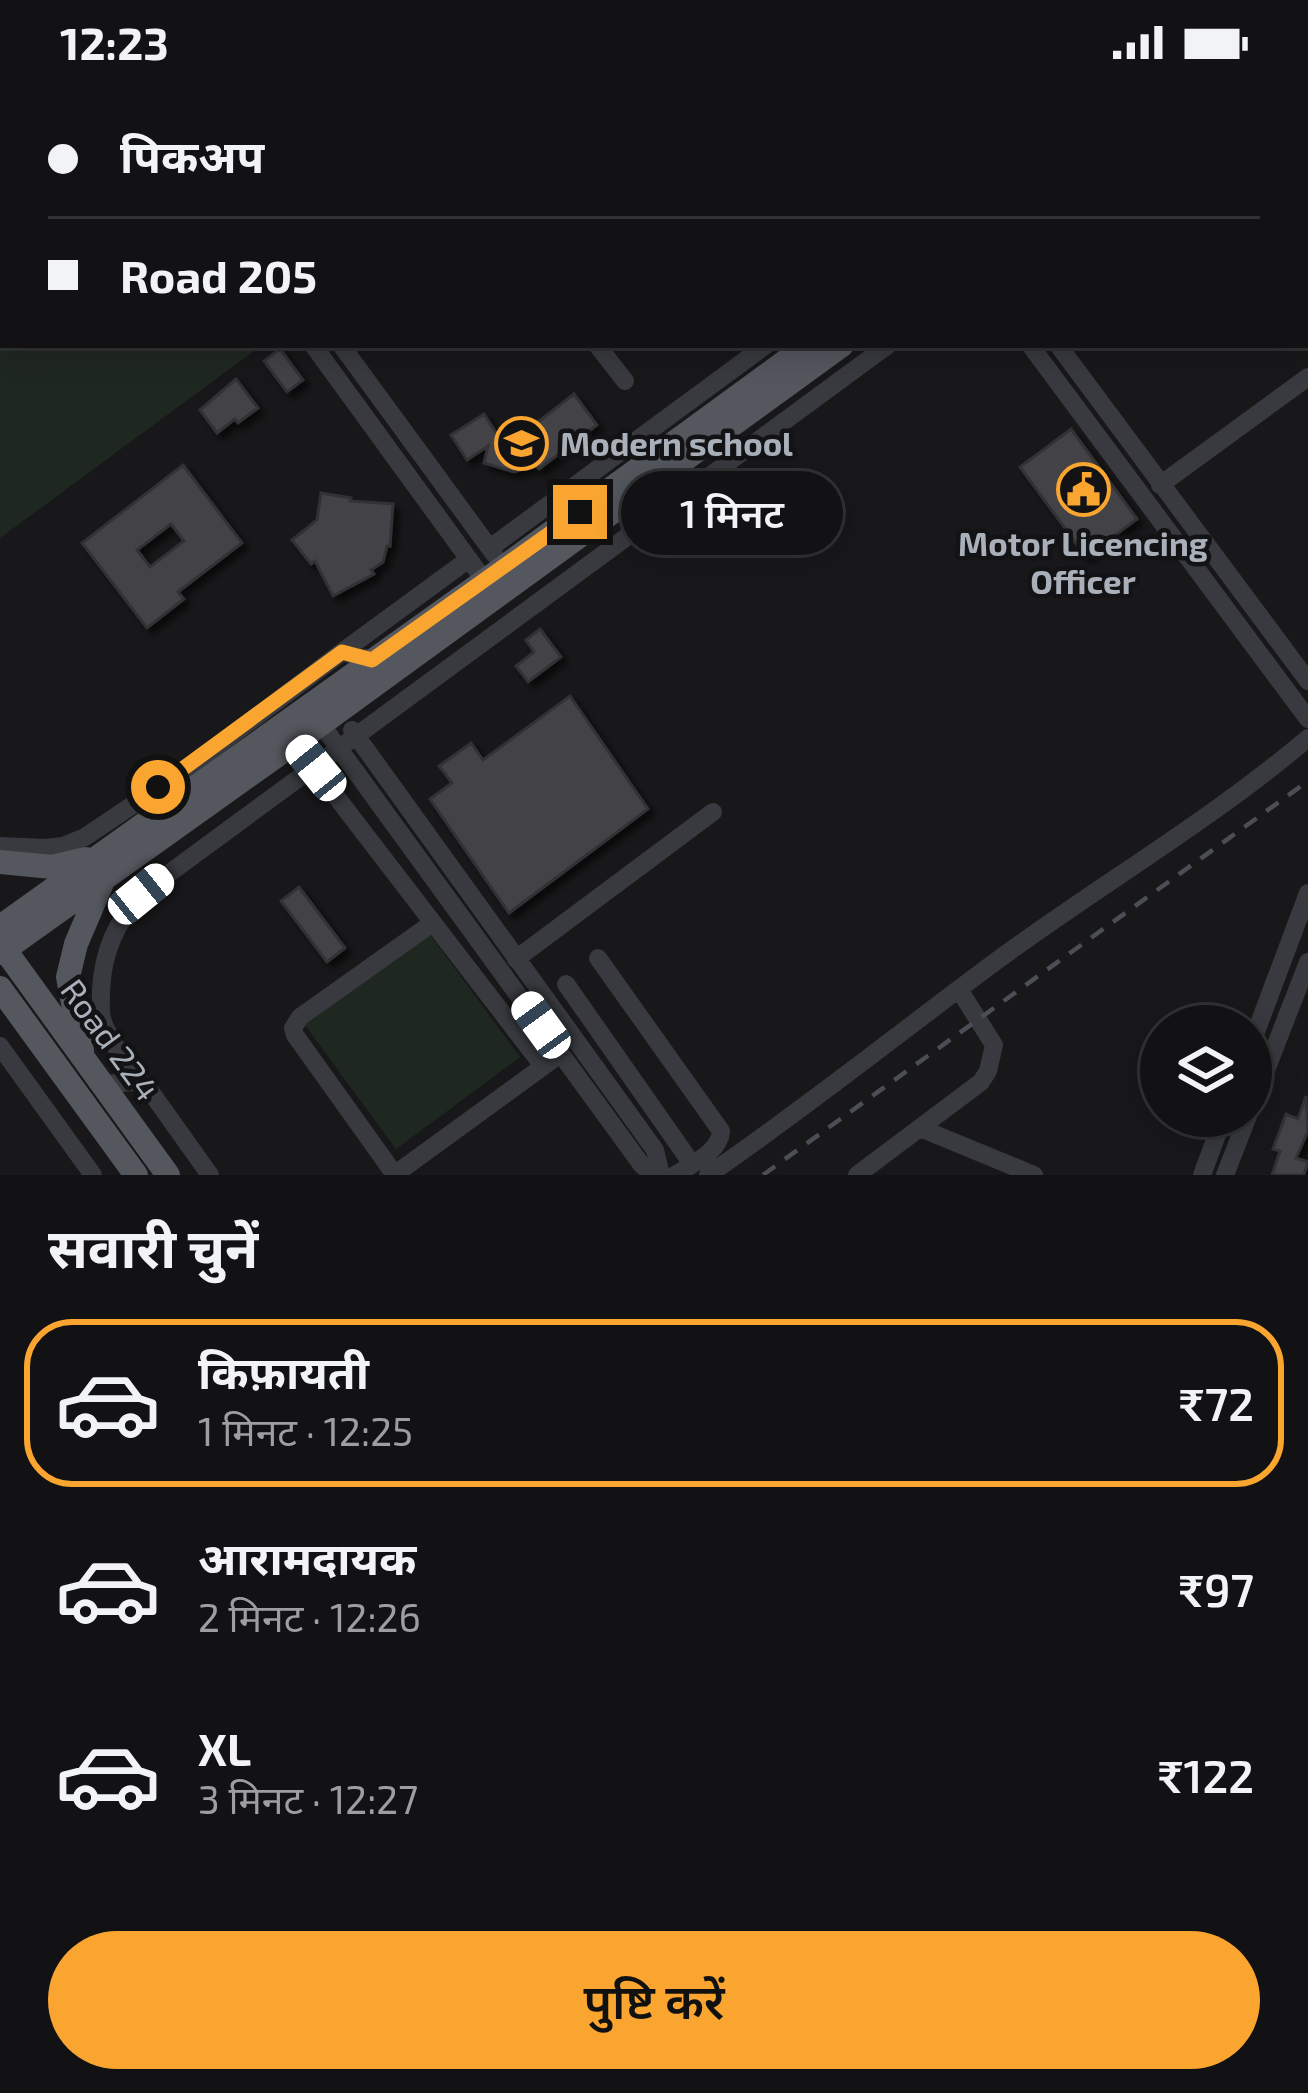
<!DOCTYPE html>
<html lang="hi">
<head>
<meta charset="utf-8">
<style>
	:root { --surface:#121214; --page:#1f2022; --text:#f1f3f6; --muted:#9c9ea0; --line:#313234; --accent:#f9a530 }
	body { margin:0; font-family:"Exo 2","Noto Sans Devanagari",sans-serif; background:var(--page); color:var(--text); height:100vh; display:flex; flex-direction:column; font-size:45px; white-space:nowrap }
	* { box-sizing:border-box; margin:0 }
	p { font-size:39px; color:var(--muted) }
	.icon { flex:none; width:66px; height:66px; fill:none; stroke:currentColor; stroke-width:2; stroke-linecap:round; stroke-linejoin:round }
	.map { position:relative; height:1091px; overflow:hidden }
	.sheet { display:flex; flex-direction:column; background:var(--surface); flex:1 }
	.sheet>* { flex:none }
	.top-card { position:absolute; left:0px; top:0px; width:1308px; height:264px; box-shadow:0 6px 30px #0003,0 0 0 3px var(--line); display:grid; align-content:center; height:264px; padding:0 48px; background:var(--surface) }
	.buttons { position:absolute; left:1140px; top:921px; display:grid; gap:24px }
	.buttons a { display:grid; place-items:center; width:132px; height:132px; border-radius:50%; background:var(--surface); box-shadow:0 6px 30px #0003,0 0 0 3px var(--line); font-size:60px }
	.end { position:absolute; width:54px; height:54px; margin:-27px; border:15px solid #f9a530; background:#111; box-shadow:0 0 0 6px #111 }
	.from { border-radius:50% }
	.bubble { position:absolute; height:84px; border-radius:42px; background:var(--surface); box-shadow:0 6px 30px #0003,0 0 0 3px var(--line); font-size:39px; font-weight:600; line-height:84px; text-align:center }
	.car { position:absolute; width:36px; height:72px; margin:-36px -18px; border-radius:15px; box-shadow:0 0 9px 3px #0007; background:linear-gradient(#fff 24%,#345 0 40%,#fff 0 76%,#345 0 86%,#fff 0) }
	.top-card b { display:flex; align-items:center; gap:42px; height:114px; font-size:45px }
	.top-card b+b { border-top:3px solid var(--line) }
	.top-card i { width:30px; height:30px; background:var(--text) }
	ul { padding:0; list-style:none }
	li { display:flex; align-items:center; gap:36px; height:168px; margin:0 24px 18px; padding:0 24px; border:6px solid transparent; border-radius:48px }
	li div { flex:1 }
	li b { display:block; font-size:45px }
	li em { font-style:normal; font-weight:600 }
	li.selected { border-color:var(--accent) }
	li>.icon { width:108px; height:108px; stroke-width:1.5 }
	h2 { padding:0 48px; font-size:54px; line-height:144px }
	.action { display:flex; gap:24px; margin-top:auto; padding:24px 48px }
	.action a { flex:1; height:138px; border-radius:72px; background:var(--accent); color:#111; font-size:48px; font-weight:600; line-height:138px; text-align:center }
	.status { display:flex; justify-content:space-between; align-items:center; height:84px; padding:0 60px; background:var(--surface); direction:ltr }
	.status svg { height:33px; fill:currentColor }
	.map>svg:first-child { display:block }
	.green { fill:#1f2820 }
	.building { fill:#424347; stroke:#323236; stroke-width:3; fill-rule:evenodd; filter:url(#shadow) }
	.lines { fill:none; stroke-linecap:round; stroke-linejoin:round }
	.minor { stroke:#383a3f; stroke-width:18 }
	.major { stroke:#54575e; stroke-width:24 }
	.rail { stroke:#4b4e54; stroke-width:4.5; stroke-dasharray:15 12; stroke-linecap:butt }
	.route { stroke:#f9a530; stroke-width:15 }
	.labels { text-anchor:middle; stroke-width:9; stroke-linejoin:round; paint-order:stroke }
	.poi-label { font-size:33px; font-weight:bold; fill:#a9b0ba; stroke:#131315; text-anchor:start }
	.street-label { font-size:33px; fill:#a9b0ba; stroke:#131315 }
</style>
</head>
<body>
<div class="status"><b>12:23</b><svg viewBox="0 0 49 12"><path d="M0 12V9h3v3zM5 12V6h3v6zM10 12V3h3v9zM15 12V0h3v12zM26 1h20v11H26zM47 4h2v5h-2z"/></svg></div>
<div class="map">
<svg width="1308" height="1091" viewBox="0 0 1308 1091">
	<defs>
		<filter id="shadow"><feDropShadow dx="5.5" dy="5.5" stdDeviation="3" flood-color="#0009"/></filter>
	</defs>
	<rect width="100%" height="100%" fill="#18181a"/>
	<path class="green" d="M0,0H109L112,3H3V261H262L0,454Z
		M426,845L520,973L396,1065L302,937Z"/>
	<path class="building" d="M280,265L303,296L287,308L264,277Z
		M236,295L258,324L238,339L235,335L217,349L200,326Z
		M574,310L597,341L539,385L535,381L514,388L484,379L488,362L467,376L451,351L484,330L497,350L512,354L520,352Z
		M1071,345L1137,435L1086,473L1020,383Z
		M183,381L242,459L178,508L184,515L147,544L82,459ZM171,440L184,457L150,483L137,466Z
		M321,409L351,414L350,417L393,420L390,462H387L383,478L371,486L374,490L333,512L315,477L311,480L292,456L317,436Z
		M540,545L561,573L528,598L516,582L534,568L526,556Z
		M570,612L648,725L509,829L430,715L452,699L439,682L471,659L483,676Z
		M299,803L345,864L327,878L281,817Z
		M1306,1012L1308,1047L1296,1074L1308,1078L1304,1091H1272L1280,1067L1273,1065L1286,1030L1298,1035Z"/>
	<g class="lines">
		<path class="minor" d="M124,0L126,3
			M150,0L153,3
			M884,0L886,3
			M1023,0L1025,3
			M1063,0L1065,3
			M727,3L730,0
			M749,3L752,0
			M1116,3L1121,0
			M1251,3L1255,0
			M313,261L492,507
			M341,261L494,470
			M597,261L625,297
			M1030,261L1308,635
			M1058,261L1308,597
			M1160,401L1308,293
			M490,464L766,261
			M342,568L469,475
			M321,640L641,1080L653,1091
			M352,646L655,1066L661,1091
			M295,659L543,982
			M0,762L46,764L63,762L85,753L195,679L342,568L372,576
			M598,874L721,1047C720,1068 692,1080 675,1091
			M516,875L713,728
			M566,900L692,1080
			M1251,961L1308,809
			M0,962L93,1091
			M103,1000L135,998L148,1004L210,1091
			M143,1000C128,980 110,959 102,935C100,925 101,916 101,906C103,867 116,839 141,810L888,261
			M1251,1025L1308,878
			M920,1044L1034,1091
			M394,1091L552,976
			M395,1091L295,951L293,944L300,933L431,840
			M708,1091C806,1024 899,949 995,878C1098,802 1210,737 1308,654
			M857,1091L981,998L988,987L994,961L960,907
			M1202,1091L1224,1032
			M1225,1091L1248,1032"/>
		<path class="major" d="M1162,3L1166,0
			M1197,3L1201,0
			M0,778L52,783L86,775
			M0,843L504,483L808,261
			M0,859L168,1091
			M0,869L321,640L842,261
			M0,904L136,1091
			M82,966L68,893L76,860L102,799"/>
		<path class="rail" d="M763,1091L1308,697"/>
	</g>
	<g class="lines">
		<path class="route" d="M158,703L342,568L372,576L580,428"/>
	</g>
	<defs>
		<symbol id="school-ring" viewBox="-11 -11 22 22"><circle r="9.5" fill="#131315" stroke="#f9a530" stroke-width="1.5"/><path d="M0-5L7-2L0 1L-7-2ZM-4 1L0 2.5L4 1V4Q0 6-4 4Z" fill="#f9a530"/></symbol>
		<symbol id="civic-ring" viewBox="-11 -11 22 22"><circle r="9.5" fill="#131315" stroke="#f9a530" stroke-width="1.5"/><path d="M-.6-6.5H3V-4.5H.6V-3L4-1V1h2V6H-6V1h2V-1L-.6-3ZM-1.2 2.5V6h2.4V2.5Z" fill="#f9a530"/></symbol>
	</defs>
	<g fill-rule="evenodd">
		<use href="#school-ring" x="492" y="330" width="59" height="59"/>
		<use href="#civic-ring" x="1054" y="376" width="59" height="59"/>
	</g>
	<g class="labels">
		<g class="poi-label">
			<text x="560" y="372">Modern school</text>
			<text x="1083" y="472" text-anchor="middle">Motor Licencing<tspan x="1083" dy="38">Officer</tspan></text>
		</g>
		<g class="street-label">
			<text transform="translate(110 956) rotate(54)" y="12">Road 224</text>
		</g>
	</g>
</svg>
<div class="buttons">
<a><svg class="icon" aria-label="layers" viewBox="0 0 24 24"><path d="M12 4l9 5-9 5-9-5zM3 14l9 5 9-5"/></svg></a>
</div>
<i class="end from" style="left:158px;top:703px"></i>
<i class="end" style="left:580px;top:428px"></i>
<div class="bubble" style="left:621px;top:387px;width:222px">1 मिनट</div>
<i class="car" style="left:316px;top:684px;rotate:321deg"></i>
<i class="car" style="left:141px;top:810px;rotate:51deg"></i>
<i class="car" style="left:541px;top:941px;rotate:324deg"></i>
<div class="top-card">
<b><i class="from"></i>पिकअप</b>
<b><i></i>Road 205</b>
</div>
</div>
<section class="sheet">
<h2>सवारी चुनें</h2>
<ul>
<li class="selected"><svg class="icon" aria-label="car" viewBox="0 0 24 24"><path d="M5 17H2v-5l4-1 3-4h7l3 4 3 1v5h-3M9 17h6M6 11h13"/><circle cx="7" cy="17" r="2"/><circle cx="17" cy="17" r="2"/></svg><div><b>किफ़ायती</b><p>1 मिनट · 12:25</p></div><em>₹72</em></li>
<li><svg class="icon" aria-label="car" viewBox="0 0 24 24"><path d="M5 17H2v-5l4-1 3-4h7l3 4 3 1v5h-3M9 17h6M6 11h13"/><circle cx="7" cy="17" r="2"/><circle cx="17" cy="17" r="2"/></svg><div><b>आरामदायक</b><p>2 मिनट · 12:26</p></div><em>₹97</em></li>
<li><svg class="icon" aria-label="car" viewBox="0 0 24 24"><path d="M5 17H2v-5l4-1 3-4h7l3 4 3 1v5h-3M9 17h6M6 11h13"/><circle cx="7" cy="17" r="2"/><circle cx="17" cy="17" r="2"/></svg><div><b>XL</b><p>3 मिनट · 12:27</p></div><em>₹122</em></li>
</ul>
<div class="action"><a>पुष्टि करें</a></div>
</section>
</body>
</html>
